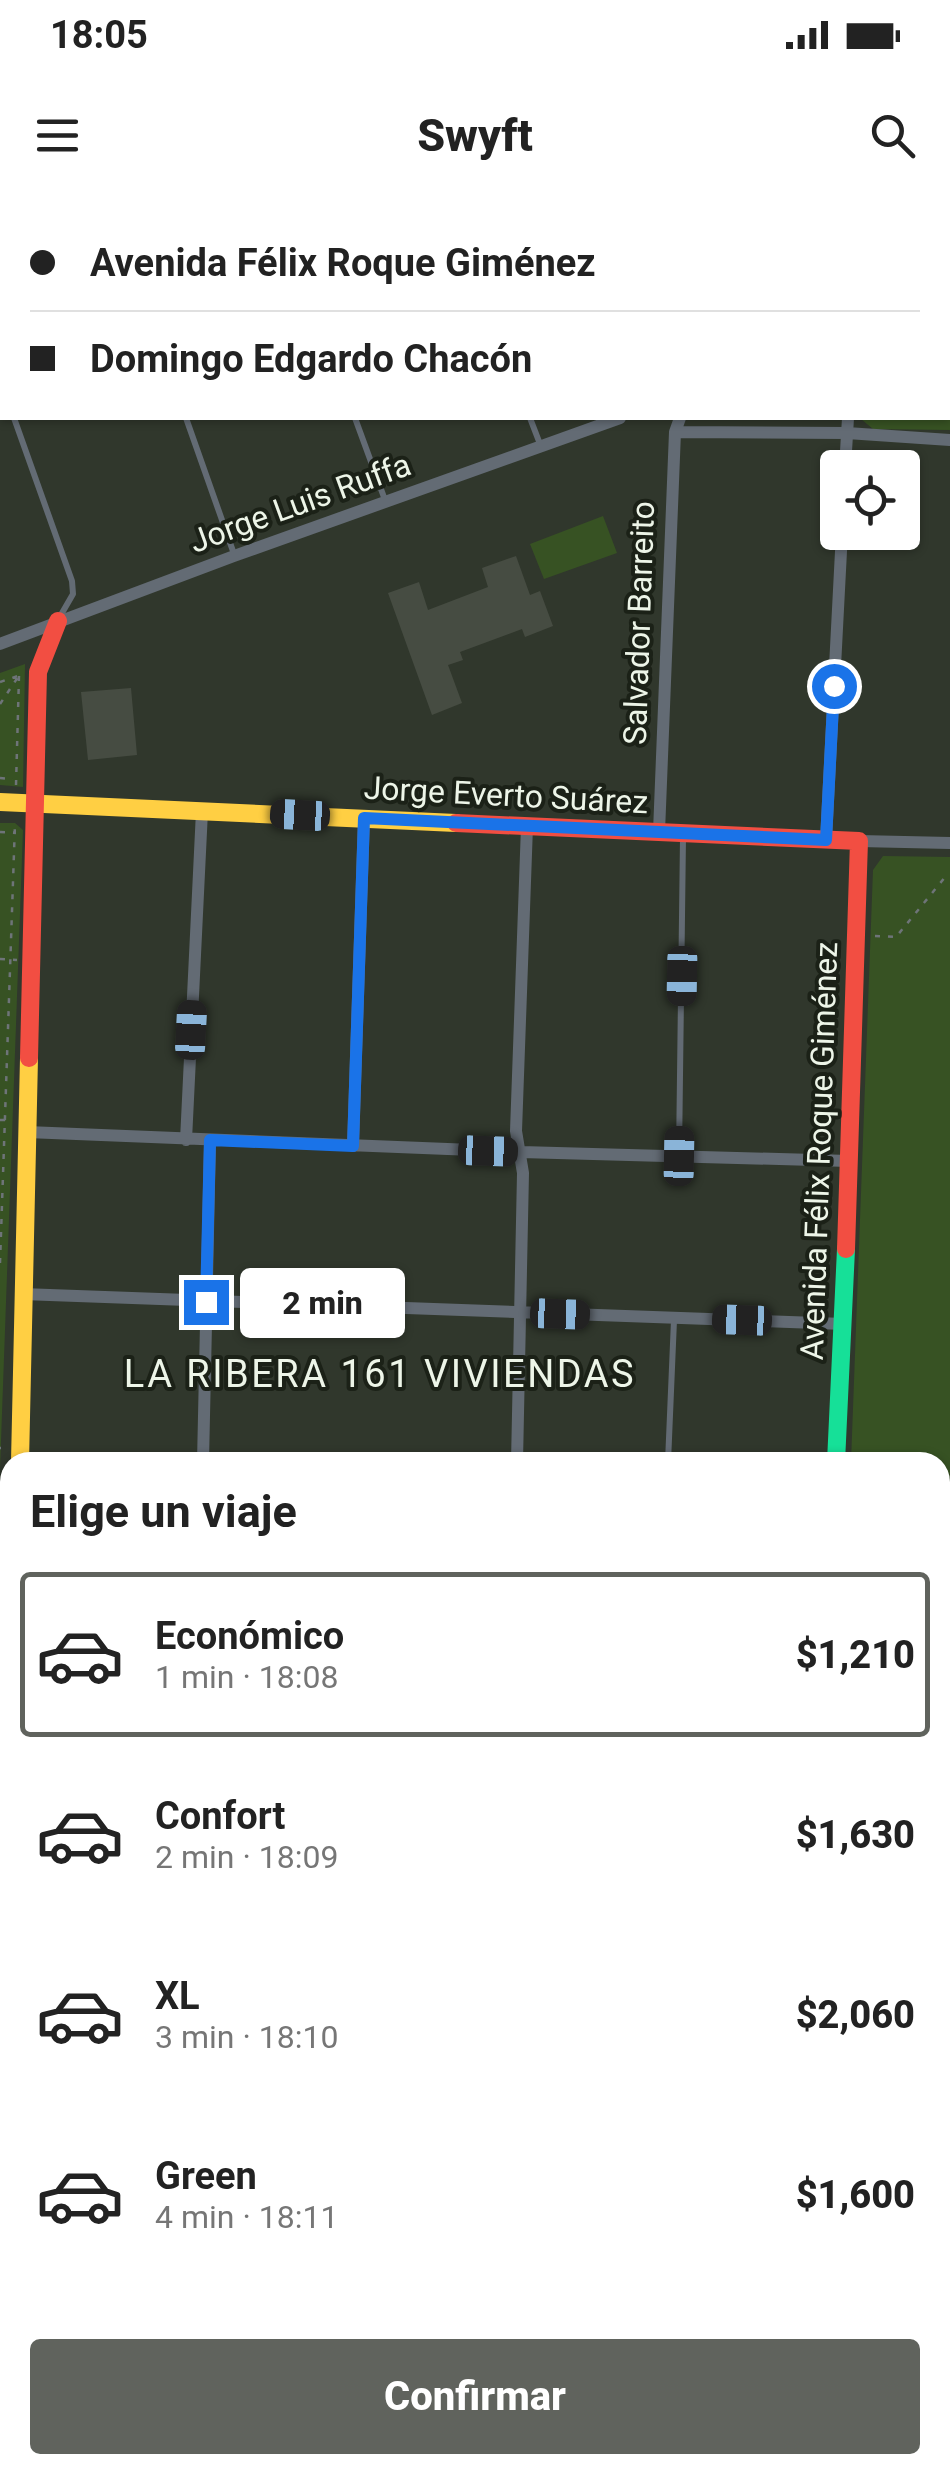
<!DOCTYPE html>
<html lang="es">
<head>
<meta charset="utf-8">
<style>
	:root { --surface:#fff; --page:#f6f6f6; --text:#222; --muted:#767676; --line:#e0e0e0; --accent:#60635d }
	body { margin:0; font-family:Roboto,sans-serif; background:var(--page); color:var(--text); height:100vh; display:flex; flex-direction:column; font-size:38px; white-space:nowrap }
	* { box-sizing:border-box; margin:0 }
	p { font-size:32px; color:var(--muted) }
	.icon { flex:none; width:55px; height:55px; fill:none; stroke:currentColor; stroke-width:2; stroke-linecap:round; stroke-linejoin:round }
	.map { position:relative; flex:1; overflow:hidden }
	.panel { position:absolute; left:0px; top:1252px; width:950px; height:1022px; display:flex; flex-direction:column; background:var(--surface); border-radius:30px 30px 0 0; box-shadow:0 2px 8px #0004 }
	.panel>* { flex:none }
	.hud { position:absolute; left:0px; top:0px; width:950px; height:220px; box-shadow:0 2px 8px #0004; display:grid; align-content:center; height:220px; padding:0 30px; background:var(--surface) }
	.fabs { position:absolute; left:820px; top:250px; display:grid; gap:20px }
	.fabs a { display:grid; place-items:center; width:100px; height:100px; border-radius:10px; background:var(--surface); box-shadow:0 2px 8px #0004; font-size:50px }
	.end { position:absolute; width:45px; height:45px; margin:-22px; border:12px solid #1a73e8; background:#fff; box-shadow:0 0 0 5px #fff }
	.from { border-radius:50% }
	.bubble { position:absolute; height:70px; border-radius:10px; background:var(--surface); box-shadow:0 2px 8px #0004; font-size:32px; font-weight:800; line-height:70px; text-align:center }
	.car { position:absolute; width:30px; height:60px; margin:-30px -15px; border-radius:12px; box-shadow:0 0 8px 2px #0007; background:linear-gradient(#222 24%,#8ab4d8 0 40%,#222 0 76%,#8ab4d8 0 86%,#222 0) }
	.hud b { display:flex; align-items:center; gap:35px; height:95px; font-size:38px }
	.hud b+b { border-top:2px solid var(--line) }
	.hud i { width:25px; height:25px; background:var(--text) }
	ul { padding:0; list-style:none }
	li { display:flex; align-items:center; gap:30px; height:165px; margin:0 20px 15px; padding:0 10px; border:5px solid transparent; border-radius:10px }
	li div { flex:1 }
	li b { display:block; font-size:38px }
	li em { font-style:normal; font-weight:800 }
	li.on { border-color:var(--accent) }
	li>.icon { width:90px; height:90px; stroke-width:1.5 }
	h2 { padding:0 30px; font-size:45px; line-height:120px }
	.action { display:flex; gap:20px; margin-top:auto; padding:20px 30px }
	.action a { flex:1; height:115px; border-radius:10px; background:var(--accent); color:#fff; font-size:40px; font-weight:800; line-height:115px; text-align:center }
	.status { display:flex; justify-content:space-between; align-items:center; height:70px; padding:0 50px; background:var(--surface); direction:ltr }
	.status svg { height:28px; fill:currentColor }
	header { display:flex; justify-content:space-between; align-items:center; height:130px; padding:0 30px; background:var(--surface); font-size:45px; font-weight:800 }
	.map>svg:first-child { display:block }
	.green { fill:#375223 }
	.building { fill:#464c42 }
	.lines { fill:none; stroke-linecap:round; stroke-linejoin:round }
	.path { stroke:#6e7478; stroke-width:2.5; stroke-dasharray:5 8; stroke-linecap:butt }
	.lane { stroke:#636b74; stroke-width:6 }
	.street { stroke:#636b74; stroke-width:12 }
	.fast { stroke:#16e098; stroke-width:18 }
	.slow { stroke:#ffcf43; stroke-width:18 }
	.jam { stroke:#f24e42; stroke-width:18 }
	.route { stroke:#1a73e8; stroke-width:12 }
	.labels { text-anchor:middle; stroke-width:8; stroke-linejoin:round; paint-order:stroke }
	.street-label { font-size:32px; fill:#edf5e8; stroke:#1b2117 }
	.quarter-label { font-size:38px; letter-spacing:2.5px; fill:#edf5e8; stroke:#1b2117 }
</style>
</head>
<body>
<div class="status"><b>18:05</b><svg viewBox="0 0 49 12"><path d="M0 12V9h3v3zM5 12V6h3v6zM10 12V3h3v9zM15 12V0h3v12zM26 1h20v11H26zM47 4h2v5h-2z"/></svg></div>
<header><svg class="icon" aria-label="menu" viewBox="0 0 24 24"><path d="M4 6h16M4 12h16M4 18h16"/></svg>Swyft<svg class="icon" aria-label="search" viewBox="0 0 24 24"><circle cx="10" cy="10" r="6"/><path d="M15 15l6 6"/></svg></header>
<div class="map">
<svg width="950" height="2274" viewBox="0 0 950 2274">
	<rect width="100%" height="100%" fill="#30372c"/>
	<path class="green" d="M950,132V230L873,229L861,219L948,218Z
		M603,316L617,353L544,379L530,344Z
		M25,464L23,587L0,585V473Z
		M0,623H15L23,630L0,1269Z
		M883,656L950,657V1273L940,1571V1262H851L873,670Z
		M297,2265H729L723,2274H317Z"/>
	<path class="building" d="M516,356L530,395L540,391L553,426L525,437L522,429L460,452L463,460L448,465L462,503L432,515L388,393L419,382L428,410L488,387L482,368Z
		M131,488L137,555L88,560L81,492Z"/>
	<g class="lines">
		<path class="path" d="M0,482L18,476
			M0,504L18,477
			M0,578L13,579
			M16,585L19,476
			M0,632L16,633
			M875,736L896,737L946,676H950
			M0,759L17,760
			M0,920H11
			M0,1063L15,623
			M0,1248H1"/>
		<path class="lane" d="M108,0L109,2
			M278,0L279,2
			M452,0L453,2
			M629,0L630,2
			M804,0L805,2
			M0,178L2,185
			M14,218L72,381L73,394L58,420
			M186,218L234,354
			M355,218L385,300
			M530,218L540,244
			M679,955L683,637
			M668,1262L674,1120
			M940,2263L950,2242"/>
		<path class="street" d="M38,2L44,0
			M0,16L2,15
			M948,102L950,101
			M675,232L847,233L950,240
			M845,268L848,218
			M0,444L234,356L620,218
			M659,632L675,232L680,218
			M826,640L842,332
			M859,641L950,643
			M27,932L521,952L849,961
			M186,940L202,611
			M353,946L364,618
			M22,1094L844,1124
			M203,1262L210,941
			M517,1262L523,973L516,931L527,626
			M0,1415H10
			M0,1646L10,1643
			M0,1729L10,1756
			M940,1769L950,1770
			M944,2077L950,1909
			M52,2274L55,2265"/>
		<path class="fast" d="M836,1262L846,1049
			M0,2149L10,2154"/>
		<path class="slow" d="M0,602L456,623
			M20,1262L29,858"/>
		<path class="jam" d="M456,623L859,641L846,1049
			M29,858L38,472L58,421
			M0,1992L10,1988
			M245,2265L264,2274
			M749,2274L756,2265"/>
	</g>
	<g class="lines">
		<path class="route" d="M206,1102L210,940L353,946L364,618L826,640L834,486"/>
	</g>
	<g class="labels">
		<g class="street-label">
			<text transform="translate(300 303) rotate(-20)" y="11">Jorge Luis Ruffa</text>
			<text transform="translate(639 423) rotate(-88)" y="11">Salvador Barreito</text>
			<text transform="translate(506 595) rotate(3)" y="11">Jorge Everto Suárez</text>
			<text transform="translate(819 951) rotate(-88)" y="11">Avenida Félix Roque Giménez</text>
		</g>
		<g class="quarter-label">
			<text x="380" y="1187">LA RIBERA 161 VIVIENDAS</text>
		</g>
	</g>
</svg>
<div class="fabs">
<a><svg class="icon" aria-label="locate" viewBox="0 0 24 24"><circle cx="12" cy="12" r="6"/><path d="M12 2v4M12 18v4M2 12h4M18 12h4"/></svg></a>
</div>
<i class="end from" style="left:834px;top:486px"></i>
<i class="end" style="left:206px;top:1102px"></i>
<div class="bubble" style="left:240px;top:1068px;width:165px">2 min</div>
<i class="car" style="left:300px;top:615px;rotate:273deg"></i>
<i class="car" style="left:682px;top:776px;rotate:181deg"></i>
<i class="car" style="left:191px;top:830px;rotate:3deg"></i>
<i class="car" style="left:488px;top:951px;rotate:92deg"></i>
<i class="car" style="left:679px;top:956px;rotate:1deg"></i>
<i class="car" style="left:560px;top:1114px;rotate:92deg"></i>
<i class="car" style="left:742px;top:1120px;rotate:272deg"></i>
<div class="hud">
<b><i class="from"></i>Avenida Félix Roque Giménez</b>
<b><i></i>Domingo Edgardo Chacón</b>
</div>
<section class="panel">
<h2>Elige un viaje</h2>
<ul>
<li class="on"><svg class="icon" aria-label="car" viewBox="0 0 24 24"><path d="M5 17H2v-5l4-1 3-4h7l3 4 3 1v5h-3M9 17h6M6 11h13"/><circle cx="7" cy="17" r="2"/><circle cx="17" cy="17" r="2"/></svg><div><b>Económico</b><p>1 min · 18:08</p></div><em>$1,210</em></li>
<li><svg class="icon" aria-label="car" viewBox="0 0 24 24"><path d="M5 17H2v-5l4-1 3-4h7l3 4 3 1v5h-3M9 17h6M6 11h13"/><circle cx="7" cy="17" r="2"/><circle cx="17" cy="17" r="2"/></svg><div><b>Confort</b><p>2 min · 18:09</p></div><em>$1,630</em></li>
<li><svg class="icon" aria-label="car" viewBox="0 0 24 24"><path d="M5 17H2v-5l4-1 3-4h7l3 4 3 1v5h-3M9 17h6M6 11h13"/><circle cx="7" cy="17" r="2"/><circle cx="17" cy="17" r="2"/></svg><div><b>XL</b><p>3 min · 18:10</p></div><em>$2,060</em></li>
<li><svg class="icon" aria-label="car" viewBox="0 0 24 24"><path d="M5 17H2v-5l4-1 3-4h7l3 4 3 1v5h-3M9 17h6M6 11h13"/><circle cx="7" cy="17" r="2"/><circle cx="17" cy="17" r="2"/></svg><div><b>Green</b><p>4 min · 18:11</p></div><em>$1,600</em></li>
</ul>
<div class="action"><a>Confirmar</a></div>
</section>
</div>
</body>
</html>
